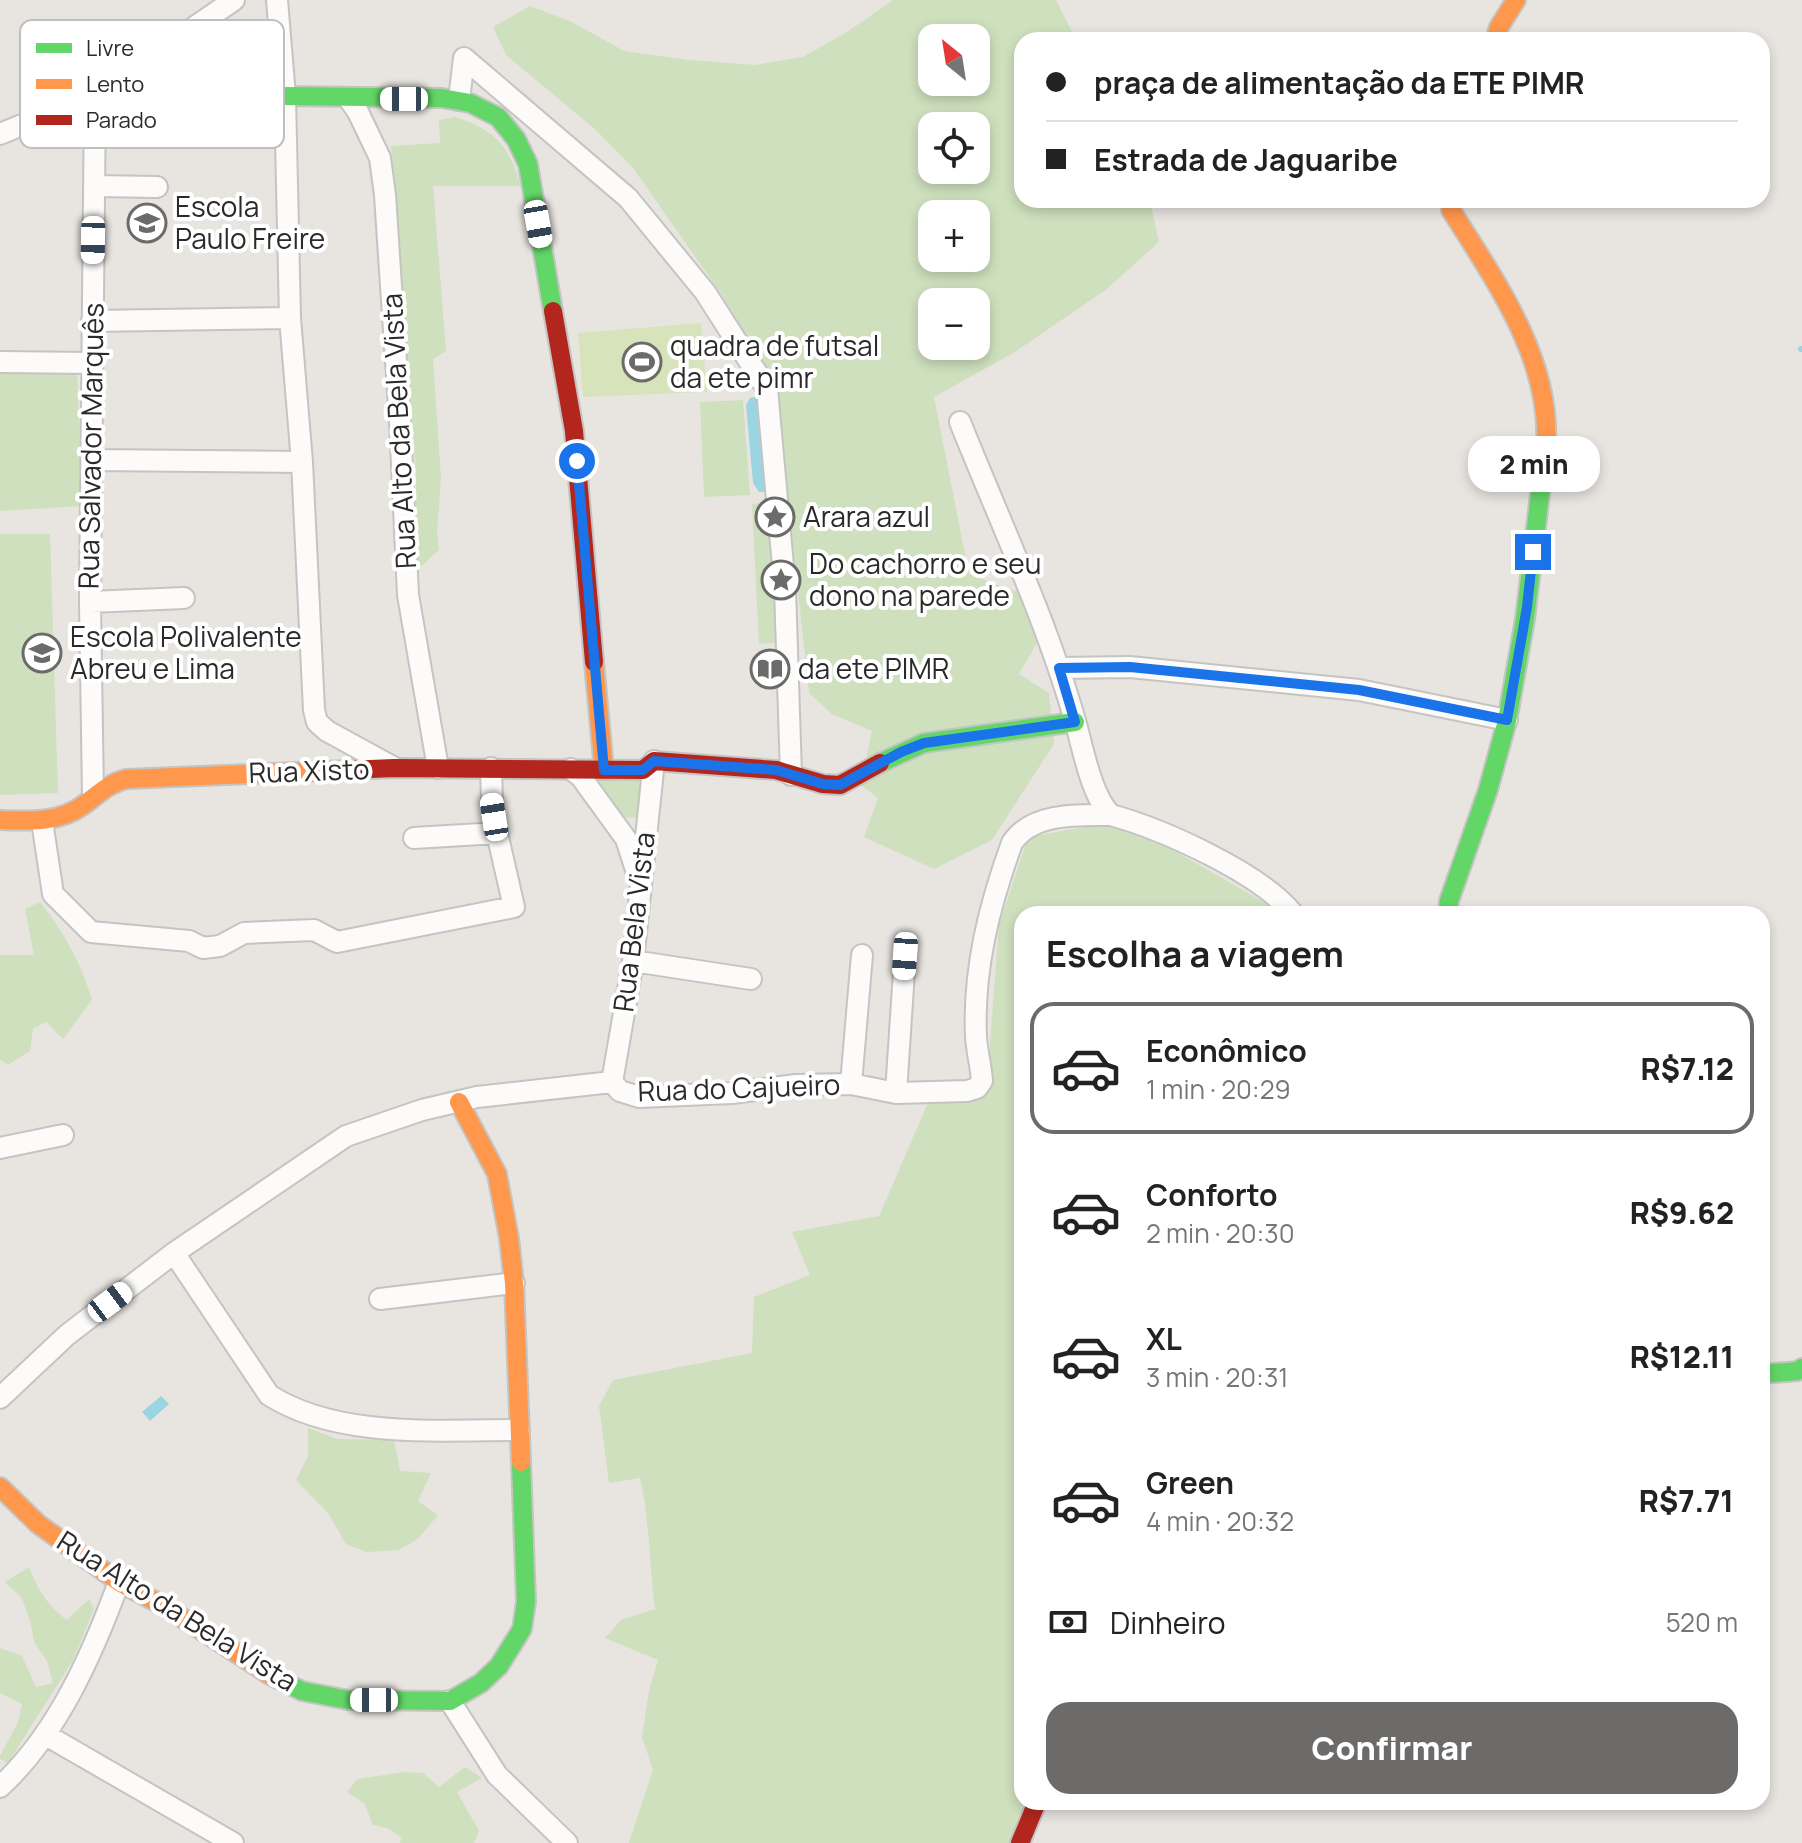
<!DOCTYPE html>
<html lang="pt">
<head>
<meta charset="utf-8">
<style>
	:root { --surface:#fff; --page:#f2f2f2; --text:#222; --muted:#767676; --line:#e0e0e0; --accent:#6c6b6a }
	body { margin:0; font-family:Manrope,sans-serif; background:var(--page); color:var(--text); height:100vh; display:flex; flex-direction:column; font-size:30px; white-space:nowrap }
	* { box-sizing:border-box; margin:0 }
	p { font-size:26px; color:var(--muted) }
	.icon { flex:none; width:44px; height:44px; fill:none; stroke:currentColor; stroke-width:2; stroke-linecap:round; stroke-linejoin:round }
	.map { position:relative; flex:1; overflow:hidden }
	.panel { position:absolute; left:1014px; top:906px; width:756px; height:904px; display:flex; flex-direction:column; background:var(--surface); border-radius:24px; box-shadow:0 4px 12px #0003 }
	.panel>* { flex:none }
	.banner { position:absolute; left:1014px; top:32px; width:756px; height:176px; border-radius:24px; box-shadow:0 4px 12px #0003; display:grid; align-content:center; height:176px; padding:0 32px; background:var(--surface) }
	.needle { width:52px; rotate:330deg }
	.fabs { position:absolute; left:918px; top:24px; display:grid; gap:16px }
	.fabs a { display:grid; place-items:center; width:72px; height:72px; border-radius:16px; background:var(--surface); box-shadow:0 4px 12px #0003; font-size:40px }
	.end { position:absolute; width:36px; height:36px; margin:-18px; border:10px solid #1a73e8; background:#fff; box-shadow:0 0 0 4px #fff }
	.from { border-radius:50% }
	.bubble { position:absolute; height:56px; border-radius:24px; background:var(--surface); box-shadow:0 4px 12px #0003; font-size:26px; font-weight:800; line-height:56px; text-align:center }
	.car { position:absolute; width:24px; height:48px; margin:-24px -12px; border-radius:10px; box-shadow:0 0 6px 2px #0007; background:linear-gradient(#fff 24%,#345 0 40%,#fff 0 76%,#345 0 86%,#fff 0) }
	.banner b { display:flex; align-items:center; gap:28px; height:76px; font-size:30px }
	.banner b+b { border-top:2px solid var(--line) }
	.banner i { width:20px; height:20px; background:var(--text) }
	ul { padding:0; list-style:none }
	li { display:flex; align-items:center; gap:24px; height:132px; margin:0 16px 12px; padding:0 16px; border:4px solid transparent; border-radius:24px }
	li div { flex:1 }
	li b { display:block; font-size:30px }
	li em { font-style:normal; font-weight:800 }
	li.selected { border-color:var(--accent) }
	li>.icon { width:72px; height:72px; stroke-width:1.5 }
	h2 { padding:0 32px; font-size:36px; line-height:96px }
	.pay { display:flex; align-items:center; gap:20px; height:88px; padding:0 32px; font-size:30px }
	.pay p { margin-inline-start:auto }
	.primary-button { display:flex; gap:16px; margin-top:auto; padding:16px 32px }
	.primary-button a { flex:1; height:92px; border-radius:24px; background:var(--accent); color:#fff; font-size:32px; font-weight:800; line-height:92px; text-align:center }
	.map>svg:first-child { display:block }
	.green { fill:#cee0bd; fill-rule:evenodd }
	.pitch { fill:#d7e4bb }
	.water { fill:#9cd5e2 }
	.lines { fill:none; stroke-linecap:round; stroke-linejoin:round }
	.stream { stroke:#9cd5e2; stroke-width:6 }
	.street-casing { stroke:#c4c4c3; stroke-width:24 }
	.fast-casing { stroke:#c4c4c3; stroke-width:22 }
	.slow-casing { stroke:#c4c4c3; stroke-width:22 }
	.jam-casing { stroke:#c4c4c3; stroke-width:22 }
	.street { stroke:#fcfbfa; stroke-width:20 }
	.fast { stroke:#63d668; stroke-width:18 }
	.slow { stroke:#ff974d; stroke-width:18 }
	.jam { stroke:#b3261e; stroke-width:18 }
	.route { stroke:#1a73e8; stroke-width:10 }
	.labels { text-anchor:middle; stroke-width:8; stroke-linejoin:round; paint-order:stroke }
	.poi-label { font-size:28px; fill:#2a2a2a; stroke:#fff; text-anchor:start }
	.street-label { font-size:28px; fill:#2a2a2a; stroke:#fff }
	.key { fill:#fff; stroke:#bfbfbf; stroke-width:2 }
	.key-label { font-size:22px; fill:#2a2a2a }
</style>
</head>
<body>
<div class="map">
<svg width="1802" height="1843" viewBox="0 0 1802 1843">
	<rect width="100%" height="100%" fill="#e8e5e1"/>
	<path class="green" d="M893,0H1056L1076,40H1022V200H1150L1159,242L1107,289L1015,352L934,397L969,574L1018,592L1037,643L1019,674L1049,693L1054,744L992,840L934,869L864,837L878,798L861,785L872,731L832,714L809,693L776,388L722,295L633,168L596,130L506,55L493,27L530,6L572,22L624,51L688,60L755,65L803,57L847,32ZM932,38H976V82H932ZM932,126H976V170H932ZM932,214H976V258H932ZM932,302H976V346H932Z
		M455,117C496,130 509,146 521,186H433L446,351L433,359L441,478L437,533L439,550L416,571V474L391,146L440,143L439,120Z
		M0,367L77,368L82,506L0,511Z
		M743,400L750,495L704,497L700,402Z
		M769,502L780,642L759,644L752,504Z
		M0,534H50L58,793L0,795Z
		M648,776L641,817L625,818L595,777Z
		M1107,823L1173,850L1269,905L1278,914H1022V1802L1027,1843H629L653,1770L642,1737L649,1691L658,1660L605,1638L621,1620L655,1609C649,1565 650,1520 640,1478L609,1483L599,1406L613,1380L752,1353L754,1297L810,1275L792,1232L879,1216L928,1103L991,1084L990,1043L999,925L1028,837Z
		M40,902C65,934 80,961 92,1000L63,1039L46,1022L33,1029L30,1051L8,1065L0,1059V955H34L25,909Z
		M308,1428L337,1439L394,1440L400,1471L431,1473L418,1501L438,1515L418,1539L399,1550L367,1552L346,1544L328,1513L296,1480L308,1456Z
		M29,1567C38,1590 47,1605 67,1620L89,1599L94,1609L73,1660L8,1763L0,1759V1756L18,1722L22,1704L0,1693V1648L22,1656L36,1687L53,1683L47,1661L34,1642L31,1624L22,1598L5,1582Z
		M465,1767L482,1778L457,1792L479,1831L474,1843H400L402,1838L388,1828L373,1825L364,1803L347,1792L357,1779L405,1772L423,1773L439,1787Z"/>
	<path class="pitch" d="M701,323L707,392L583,397L578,333Z"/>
	<path class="water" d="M759,396L767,492H759L753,483L746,405L750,398Z
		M161,1396L169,1404L150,1421L142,1412Z"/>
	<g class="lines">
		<path class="stream" d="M1801,349H1802"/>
		<defs>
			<path id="street" d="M277,0L285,96L290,318L302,462L314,710L317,722L327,731L393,767
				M349,99L358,112L380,158L385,195L400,422L408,595L438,768
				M459,100L464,58L628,198L705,292L767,389L785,588L791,775
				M0,134L95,95L234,0
				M94,186L157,187
				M92,321L290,318
				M0,362L92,363
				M960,422C1000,522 1047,621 1076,724C1083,749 1092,798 1111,815C1162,829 1261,873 1293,914
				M92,460L302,462
				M90,602L184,598
				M1059,668L1130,667L1359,690L1507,720
				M571,769L581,777L626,839L638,876
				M93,796L90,602L95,95
				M42,821L53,894L91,932L189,941L203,948L220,946L244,933L314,930L337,942L514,907L497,833
				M414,838L497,833L492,801L491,768
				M633,961L751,979
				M612,1082L620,1091L639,1097L732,1093L796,1085L851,1084L896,1093L967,1091L977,1088L982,1081C981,1066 977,1052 976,1037C973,970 989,906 1012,843C1032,812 1079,815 1111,815
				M612,1082L633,961L654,761
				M851,1084L862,955
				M896,1093L905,956
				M0,1148L63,1135
				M174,1253L269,1395C338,1439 440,1430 519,1430
				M380,1299L514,1283
				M0,1398L67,1335L174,1253L346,1136L422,1110L477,1097L612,1082
				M450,1701L497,1775L567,1843
				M46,1735L233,1843
				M0,1787C58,1733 92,1655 119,1582"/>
			<path id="fast" d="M285,96L442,98L470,103L498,117L516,139L528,164L553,311
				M880,763L924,743L1075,722
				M1448,914L1449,901L1488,790L1507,721L1525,619L1546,444
				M1762,1374L1798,1371L1802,1368
				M270,1675L302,1691L348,1700L450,1701L481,1683L499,1666L522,1629L526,1602L521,1462"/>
			<path id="slow" d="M1495,40L1499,27L1516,0
				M1450,200L1451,210C1494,279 1551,358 1546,444
				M594,662L604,770
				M0,820C29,821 58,823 82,806C98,795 107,784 126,779L323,771
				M459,1102L497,1174L509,1238L514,1283L521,1462
				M0,1487L38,1524L119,1582L164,1606L270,1675"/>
			<path id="jam" d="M553,311L574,431L594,662
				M323,771L394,768L643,770L654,761L776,770L823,784L840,785L880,763
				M1020,1843L1037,1802"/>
		</defs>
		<use href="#street" class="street-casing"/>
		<use href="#fast" class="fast-casing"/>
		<use href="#slow" class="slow-casing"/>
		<use href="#jam" class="jam-casing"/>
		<use href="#street" class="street"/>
		<use href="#fast" class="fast"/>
		<use href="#slow" class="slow"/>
		<use href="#jam" class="jam"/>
	</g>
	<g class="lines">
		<path class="route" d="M577,461L604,770H643L654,761L776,770L823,784L840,785L901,752L924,743L1075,722L1059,668L1130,667L1359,690L1507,720L1527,607L1533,552"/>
	</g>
	<defs>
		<symbol id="school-ring" viewBox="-11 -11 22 22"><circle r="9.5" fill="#fff" stroke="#6c6b6a" stroke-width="1.5"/><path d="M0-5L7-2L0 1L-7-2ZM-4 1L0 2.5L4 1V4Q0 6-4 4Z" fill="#6c6b6a"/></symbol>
		<symbol id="stadium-ring" viewBox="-11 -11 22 22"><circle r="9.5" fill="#fff" stroke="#6c6b6a" stroke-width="1.5"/><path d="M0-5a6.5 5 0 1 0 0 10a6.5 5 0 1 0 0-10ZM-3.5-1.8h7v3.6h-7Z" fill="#6c6b6a"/></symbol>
		<symbol id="sight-ring" viewBox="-11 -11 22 22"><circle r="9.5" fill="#fff" stroke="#6c6b6a" stroke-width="1.5"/><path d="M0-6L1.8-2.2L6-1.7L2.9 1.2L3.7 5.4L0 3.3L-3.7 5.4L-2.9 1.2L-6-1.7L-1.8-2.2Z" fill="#6c6b6a"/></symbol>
		<symbol id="library-ring" viewBox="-11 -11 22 22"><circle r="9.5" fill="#fff" stroke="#6c6b6a" stroke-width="1.5"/><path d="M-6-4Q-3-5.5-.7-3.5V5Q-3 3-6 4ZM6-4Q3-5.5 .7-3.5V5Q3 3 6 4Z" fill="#6c6b6a"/></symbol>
	</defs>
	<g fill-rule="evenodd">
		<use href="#school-ring" x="125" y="201" width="44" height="44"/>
		<use href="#stadium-ring" x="620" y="340" width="44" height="44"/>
		<use href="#sight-ring" x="753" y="495" width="44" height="44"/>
		<use href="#sight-ring" x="759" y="558" width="44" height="44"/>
		<use href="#school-ring" x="20" y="631" width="44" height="44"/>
		<use href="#library-ring" x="748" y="647" width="44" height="44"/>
	</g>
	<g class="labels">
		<g class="poi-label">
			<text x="175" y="217">Escola<tspan x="175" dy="32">Paulo Freire</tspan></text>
			<text x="670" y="356">quadra de futsal<tspan x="670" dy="32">da ete pimr</tspan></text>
			<text x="803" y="527">Arara azul</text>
			<text x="809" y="574">Do cachorro e seu<tspan x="809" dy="32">dono na parede</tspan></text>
			<text x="70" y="647">Escola Polivalente<tspan x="70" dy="32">Abreu e Lima</tspan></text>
			<text x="798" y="679">da ete PIMR</text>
		</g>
		<g class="street-label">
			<text transform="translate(399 431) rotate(-93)" y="10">Rua Alto da Bela Vista</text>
			<text transform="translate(91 446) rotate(-89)" y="10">Rua Salvador Marquês</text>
			<text transform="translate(309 771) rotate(-2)" y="10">Rua Xisto</text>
			<text transform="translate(634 922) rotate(-83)" y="10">Rua Bela Vista</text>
			<text transform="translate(739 1088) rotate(-2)" y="10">Rua do Cajueiro</text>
			<text transform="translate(177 1611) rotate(32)" y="10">Rua Alto da Bela Vista</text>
		</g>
	</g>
	<rect x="20" y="20" width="264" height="128" rx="12" class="key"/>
	<rect x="36" y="43" width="36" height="10" fill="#63d668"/>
	<rect x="36" y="79" width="36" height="10" fill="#ff974d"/>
	<rect x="36" y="115" width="36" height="10" fill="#b3261e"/>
	<g class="key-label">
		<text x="86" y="56">Livre</text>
		<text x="86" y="92">Lento</text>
		<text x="86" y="128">Parado</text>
	</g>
</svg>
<div class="fabs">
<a><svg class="needle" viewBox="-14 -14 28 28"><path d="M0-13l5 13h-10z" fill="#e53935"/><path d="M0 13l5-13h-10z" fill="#767676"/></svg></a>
<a><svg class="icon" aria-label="locate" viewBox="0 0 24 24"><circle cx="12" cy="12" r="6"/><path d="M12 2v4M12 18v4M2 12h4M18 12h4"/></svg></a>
<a>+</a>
<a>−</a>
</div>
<i class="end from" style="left:577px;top:461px"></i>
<i class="end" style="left:1533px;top:552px"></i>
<div class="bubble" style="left:1468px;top:436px;width:132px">2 min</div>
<i class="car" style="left:404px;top:99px;rotate:270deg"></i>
<i class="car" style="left:538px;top:224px;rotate:170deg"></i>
<i class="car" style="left:93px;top:240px;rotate:181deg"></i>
<i class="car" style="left:494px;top:817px;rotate:351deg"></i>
<i class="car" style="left:905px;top:956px;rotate:184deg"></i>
<i class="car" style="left:110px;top:1302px;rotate:53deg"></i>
<i class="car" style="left:374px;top:1700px;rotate:270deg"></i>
<div class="banner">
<b><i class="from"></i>praça de alimentação da ETE PIMR</b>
<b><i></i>Estrada de Jaguaribe</b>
</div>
<section class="panel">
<h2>Escolha a viagem</h2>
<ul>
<li class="selected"><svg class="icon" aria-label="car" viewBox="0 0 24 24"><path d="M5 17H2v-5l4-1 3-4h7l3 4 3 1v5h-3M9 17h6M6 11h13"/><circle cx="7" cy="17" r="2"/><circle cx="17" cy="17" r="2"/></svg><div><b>Econômico</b><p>1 min · 20:29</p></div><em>R$7.12</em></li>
<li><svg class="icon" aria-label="car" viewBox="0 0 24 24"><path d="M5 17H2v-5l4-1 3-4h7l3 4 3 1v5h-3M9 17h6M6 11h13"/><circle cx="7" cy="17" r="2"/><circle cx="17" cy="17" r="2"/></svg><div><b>Conforto</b><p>2 min · 20:30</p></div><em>R$9.62</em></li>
<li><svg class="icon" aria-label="car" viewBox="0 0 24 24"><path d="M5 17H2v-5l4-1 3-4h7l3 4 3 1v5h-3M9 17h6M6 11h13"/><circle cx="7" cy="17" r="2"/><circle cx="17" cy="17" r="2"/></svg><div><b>XL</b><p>3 min · 20:31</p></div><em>R$12.11</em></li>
<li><svg class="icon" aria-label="car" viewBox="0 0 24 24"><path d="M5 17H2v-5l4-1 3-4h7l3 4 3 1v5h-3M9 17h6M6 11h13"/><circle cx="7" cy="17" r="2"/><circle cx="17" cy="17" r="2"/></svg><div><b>Green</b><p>4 min · 20:32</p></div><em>R$7.71</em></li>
</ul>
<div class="pay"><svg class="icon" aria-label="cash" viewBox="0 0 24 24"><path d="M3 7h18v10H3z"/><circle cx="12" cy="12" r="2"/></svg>Dinheiro<p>520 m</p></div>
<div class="primary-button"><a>Confirmar</a></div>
</section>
</div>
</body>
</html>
